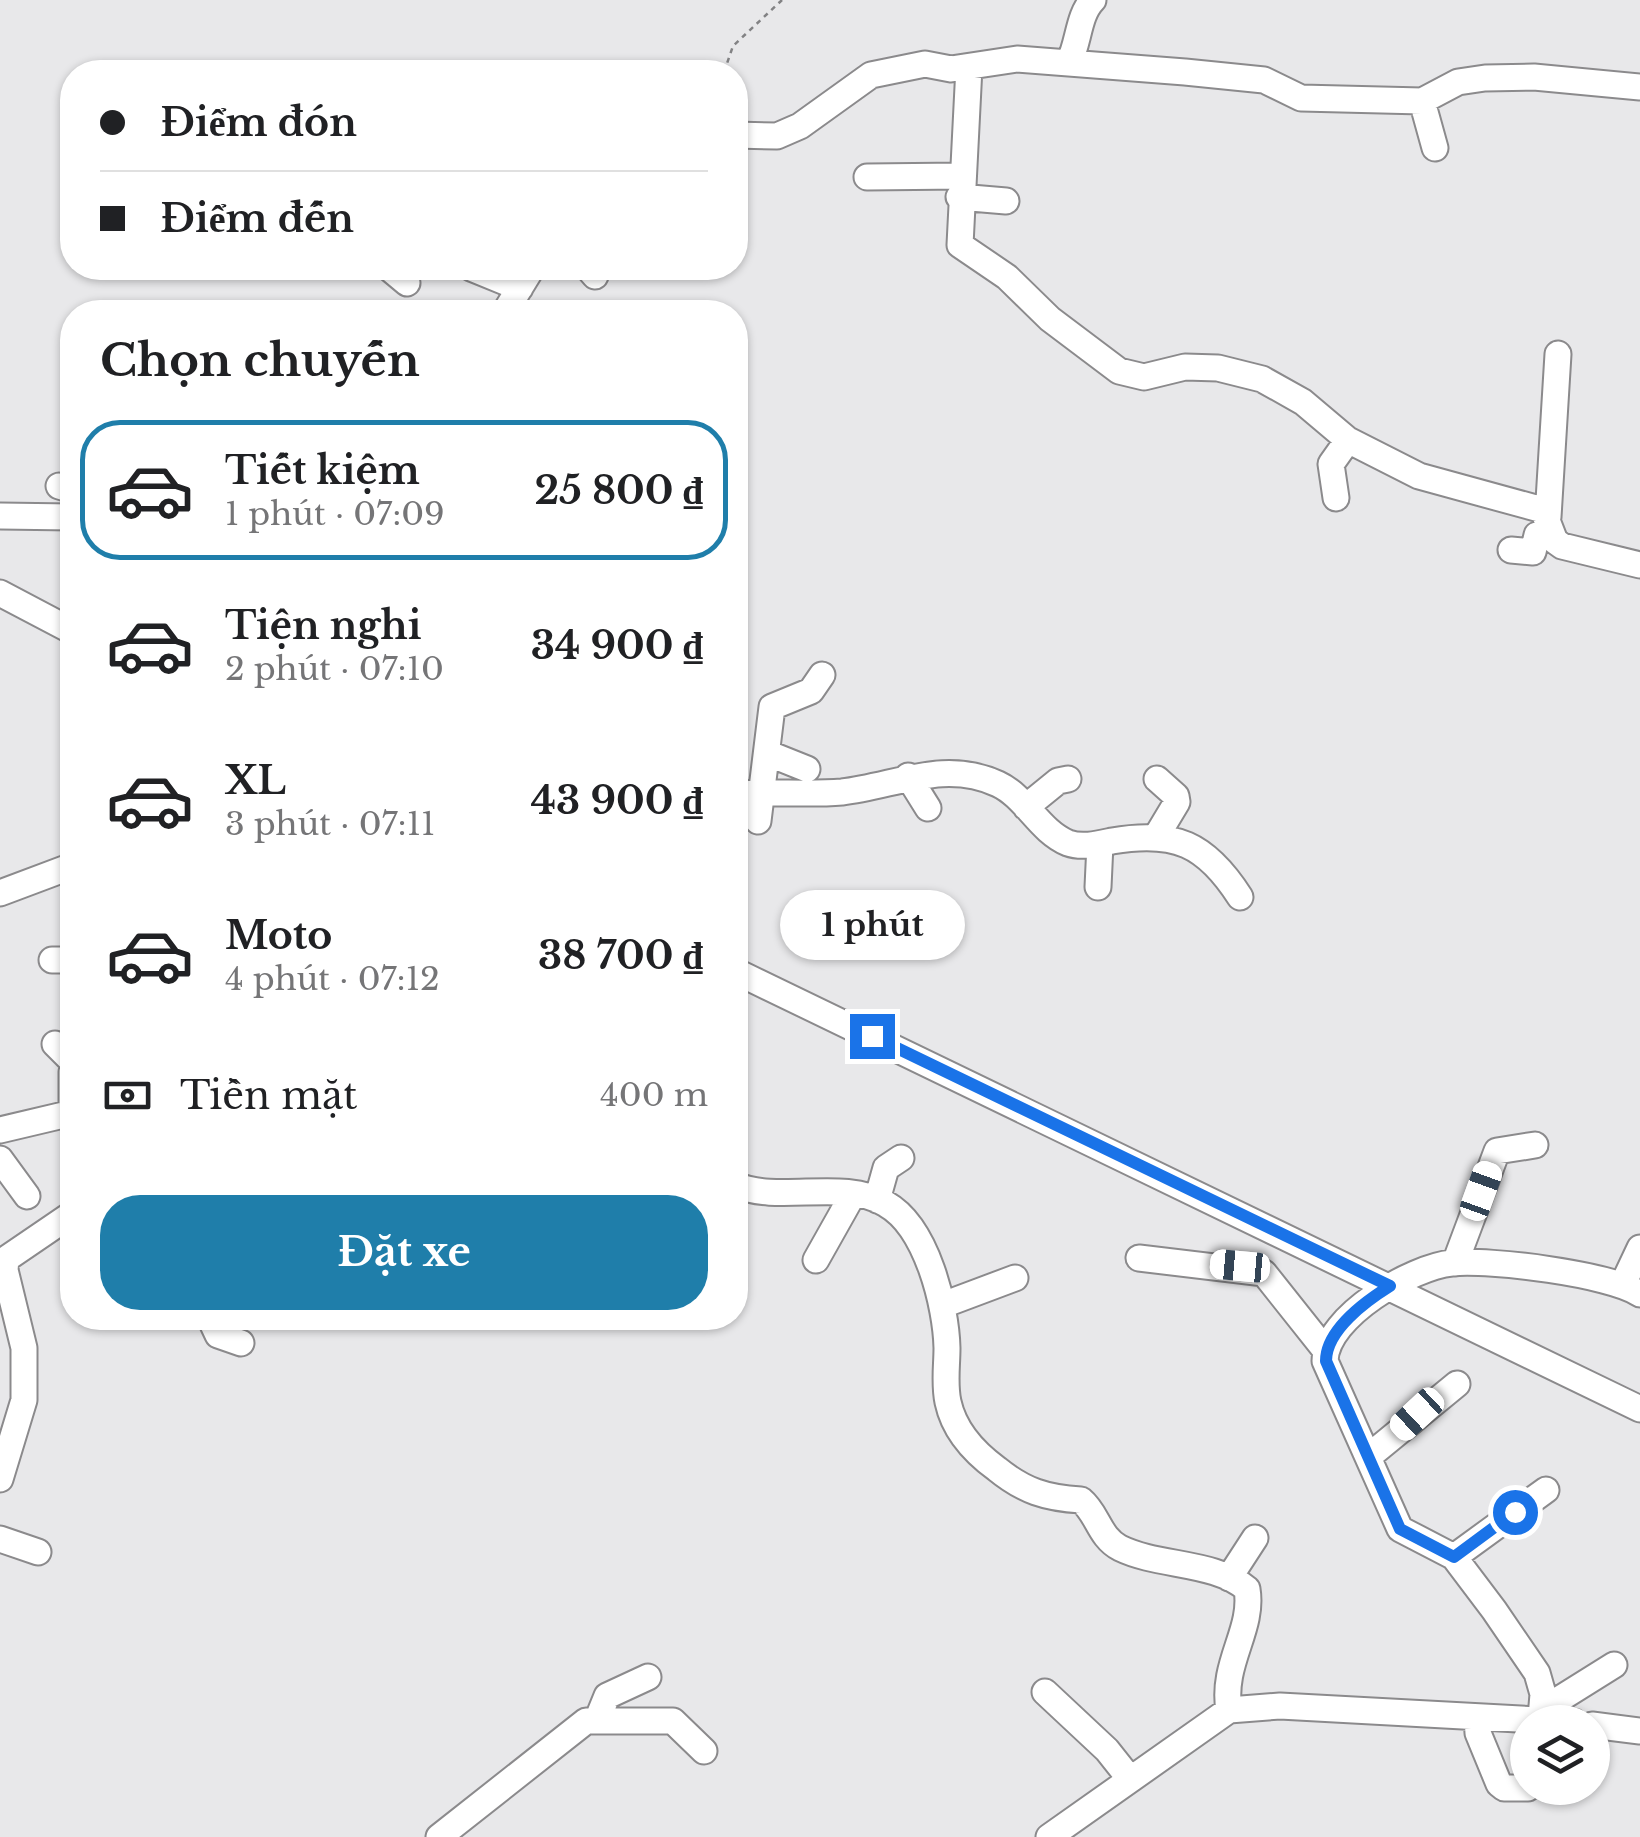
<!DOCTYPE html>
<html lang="vi">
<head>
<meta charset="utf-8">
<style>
	:root { --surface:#fff; --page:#f6f6f6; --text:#202124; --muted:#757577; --line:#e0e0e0; --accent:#1f7eaa }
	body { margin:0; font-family:"Libre Baskerville",serif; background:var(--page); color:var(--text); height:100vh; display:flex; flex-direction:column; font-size:38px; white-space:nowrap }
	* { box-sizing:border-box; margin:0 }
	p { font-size:32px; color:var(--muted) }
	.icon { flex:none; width:55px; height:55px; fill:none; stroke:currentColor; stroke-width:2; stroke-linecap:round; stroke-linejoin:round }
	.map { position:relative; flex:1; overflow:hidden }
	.panel { position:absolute; left:60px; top:300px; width:688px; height:1030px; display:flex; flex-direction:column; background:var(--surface); border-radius:40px; box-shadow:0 2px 8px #0004 }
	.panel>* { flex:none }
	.hud { position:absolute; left:60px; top:60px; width:688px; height:220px; border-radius:40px; box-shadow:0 2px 8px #0004; display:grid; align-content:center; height:220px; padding:0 40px; background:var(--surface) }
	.tools { position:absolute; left:1510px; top:1705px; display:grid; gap:20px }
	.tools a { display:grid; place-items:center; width:100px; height:100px; border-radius:50%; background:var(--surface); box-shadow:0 2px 8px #0004; font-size:50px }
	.end { position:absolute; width:45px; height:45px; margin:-22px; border:12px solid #1a73e8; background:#fff; box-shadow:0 0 0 5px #fff }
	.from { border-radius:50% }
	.bubble { position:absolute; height:70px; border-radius:35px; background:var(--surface); box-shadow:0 2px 8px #0004; font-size:32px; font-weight:700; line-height:70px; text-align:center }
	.car { position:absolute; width:30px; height:60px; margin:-30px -15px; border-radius:12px; box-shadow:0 0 8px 2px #0007; background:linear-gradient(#fff 24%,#345 0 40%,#fff 0 76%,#345 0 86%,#fff 0) }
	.hud b { display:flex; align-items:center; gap:35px; height:95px; font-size:38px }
	.hud b+b { border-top:2px solid var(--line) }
	.hud i { width:25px; height:25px; background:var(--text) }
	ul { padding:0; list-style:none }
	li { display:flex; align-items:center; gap:30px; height:140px; margin:0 20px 15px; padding:0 20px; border:5px solid transparent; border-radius:40px }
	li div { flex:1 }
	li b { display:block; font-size:38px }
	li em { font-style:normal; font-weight:700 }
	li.active { border-color:var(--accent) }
	li>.icon { width:90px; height:90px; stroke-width:1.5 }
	h2 { padding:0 40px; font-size:45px; line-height:120px }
	.pay { display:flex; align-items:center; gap:25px; height:110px; padding:0 40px; font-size:38px }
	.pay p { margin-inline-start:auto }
	.action { display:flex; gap:20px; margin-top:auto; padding:20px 40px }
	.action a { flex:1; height:115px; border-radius:40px; background:var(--accent); color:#fff; font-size:40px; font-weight:700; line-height:115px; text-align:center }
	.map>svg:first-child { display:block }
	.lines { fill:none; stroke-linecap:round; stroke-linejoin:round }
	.minor-casing { stroke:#8b8a8c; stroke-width:29 }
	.path { stroke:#828284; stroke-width:2.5; stroke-dasharray:5 5; stroke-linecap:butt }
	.minor { stroke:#fff; stroke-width:25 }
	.route { stroke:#1a73e8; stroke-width:12 }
</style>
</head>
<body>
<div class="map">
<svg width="1640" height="1837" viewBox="0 0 1640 1837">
	<rect width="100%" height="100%" fill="#e8e8ea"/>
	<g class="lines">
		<defs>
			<path id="minor" d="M1069,62C1079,43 1078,15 1093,0
				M969,67L960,245L1007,277L1050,319L1119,371L1144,377L1185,367L1218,368L1262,379L1303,402L1348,440L1419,476L1543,510L1555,541L1562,546L1640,565
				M1422,101L1435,148
				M735,135L777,136L800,126L871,75L925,64L951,69L1017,59L1185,72L1264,80L1301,98L1422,101L1458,82L1485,78L1534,77L1640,87
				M867,177L961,176
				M959,197L1006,201
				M389,268L407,283
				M471,268L520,288
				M588,268L595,276
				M505,312L532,268
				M59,486L72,490
				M1336,498L1331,464L1348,440
				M0,516L72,517
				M1548,517L1558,354
				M1511,550L1533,552L1537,535L1550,531
				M0,593L72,631
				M767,753L807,769
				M908,776L928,808
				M735,794C770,791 806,795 842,792C895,786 944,759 998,784C1026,797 1039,831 1068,843C1082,848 1098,844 1112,841C1175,830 1206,844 1240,897
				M1026,807L1058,781L1068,779
				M758,821L772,707L811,691L822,675
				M1156,837L1177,802L1176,796L1157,779
				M1098,887L1100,844
				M0,893L72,866
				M52,960H72
				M735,971L1640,1409
				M55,1044L72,1061
				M72,1072V1107
				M0,1130L72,1113
				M0,1159L27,1196
				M735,1185C782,1204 842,1178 886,1204C927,1227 946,1306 947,1348C947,1366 944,1384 948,1402C954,1430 975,1453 997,1469C1024,1491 1046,1498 1081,1500C1098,1514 1099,1537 1120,1548C1159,1567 1215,1561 1247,1589C1254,1630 1221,1663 1229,1710
				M877,1200L886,1168L901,1158
				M1139,1258L1264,1273L1326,1351
				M816,1260L852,1196
				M1455,1263L1497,1151L1535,1145
				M1623,1284L1640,1248
				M943,1305L1015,1278
				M210,1318L218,1335L241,1343
				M1368,1457L1457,1384
				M0,1479L24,1400V1348L5,1270L6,1259L72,1214
				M0,1539L38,1552
				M1454,1557L1546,1490
				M1229,1578L1255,1538
				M1045,1692L1107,1750L1130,1779
				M1542,1710L1614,1665
				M1477,1717L1478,1733L1499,1784L1504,1788H1528
				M598,1718L607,1696L648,1677
				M1541,1718L1543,1694L1537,1673L1494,1610L1454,1557L1400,1529L1325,1361C1326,1316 1412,1267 1452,1263C1489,1259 1611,1274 1640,1294
				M1592,1725L1640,1731
				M439,1837L586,1721H673L704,1751
				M1049,1837L1229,1710L1280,1706L1574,1722"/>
		</defs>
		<use href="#minor" class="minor-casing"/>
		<path class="path" d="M724,72L733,46L782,0"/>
		<use href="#minor" class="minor"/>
	</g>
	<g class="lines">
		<path class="route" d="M872,1036L1390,1286C1366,1301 1326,1330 1326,1361L1400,1529L1454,1557L1515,1512"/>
	</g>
</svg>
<div class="tools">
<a><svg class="icon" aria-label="layers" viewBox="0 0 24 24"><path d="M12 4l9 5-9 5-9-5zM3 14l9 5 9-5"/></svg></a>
</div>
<i class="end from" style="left:1515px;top:1512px"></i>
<i class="end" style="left:872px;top:1036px"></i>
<div class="bubble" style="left:780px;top:890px;width:185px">1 phút</div>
<i class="car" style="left:1481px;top:1191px;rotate:20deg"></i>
<i class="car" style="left:1240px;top:1266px;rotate:275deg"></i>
<i class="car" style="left:1417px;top:1414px;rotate:227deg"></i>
<div class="hud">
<b><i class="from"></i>Điểm đón</b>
<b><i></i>Điểm đến</b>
</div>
<section class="panel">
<h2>Chọn chuyến</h2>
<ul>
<li class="active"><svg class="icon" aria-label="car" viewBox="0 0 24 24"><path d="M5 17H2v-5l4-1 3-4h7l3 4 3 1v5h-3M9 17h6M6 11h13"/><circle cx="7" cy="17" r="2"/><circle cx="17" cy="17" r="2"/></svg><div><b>Tiết kiệm</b><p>1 phút · 07:09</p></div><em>25 800 ₫</em></li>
<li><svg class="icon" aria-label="car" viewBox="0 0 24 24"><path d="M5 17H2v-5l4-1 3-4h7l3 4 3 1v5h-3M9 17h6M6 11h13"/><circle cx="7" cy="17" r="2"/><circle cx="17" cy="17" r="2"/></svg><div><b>Tiện nghi</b><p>2 phút · 07:10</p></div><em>34 900 ₫</em></li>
<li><svg class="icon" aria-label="car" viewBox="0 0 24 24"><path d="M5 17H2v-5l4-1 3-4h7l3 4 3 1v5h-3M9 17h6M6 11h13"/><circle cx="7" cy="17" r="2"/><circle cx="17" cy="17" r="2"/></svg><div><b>XL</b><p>3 phút · 07:11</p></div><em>43 900 ₫</em></li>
<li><svg class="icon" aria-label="car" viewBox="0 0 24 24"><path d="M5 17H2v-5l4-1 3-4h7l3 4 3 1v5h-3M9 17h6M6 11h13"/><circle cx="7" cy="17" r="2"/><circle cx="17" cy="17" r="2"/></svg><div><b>Moto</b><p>4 phút · 07:12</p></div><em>38 700 ₫</em></li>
</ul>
<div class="pay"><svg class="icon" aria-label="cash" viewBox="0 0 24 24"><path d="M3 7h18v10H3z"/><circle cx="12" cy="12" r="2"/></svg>Tiền mặt<p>400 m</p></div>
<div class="action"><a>Đặt xe</a></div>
</section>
</div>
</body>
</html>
